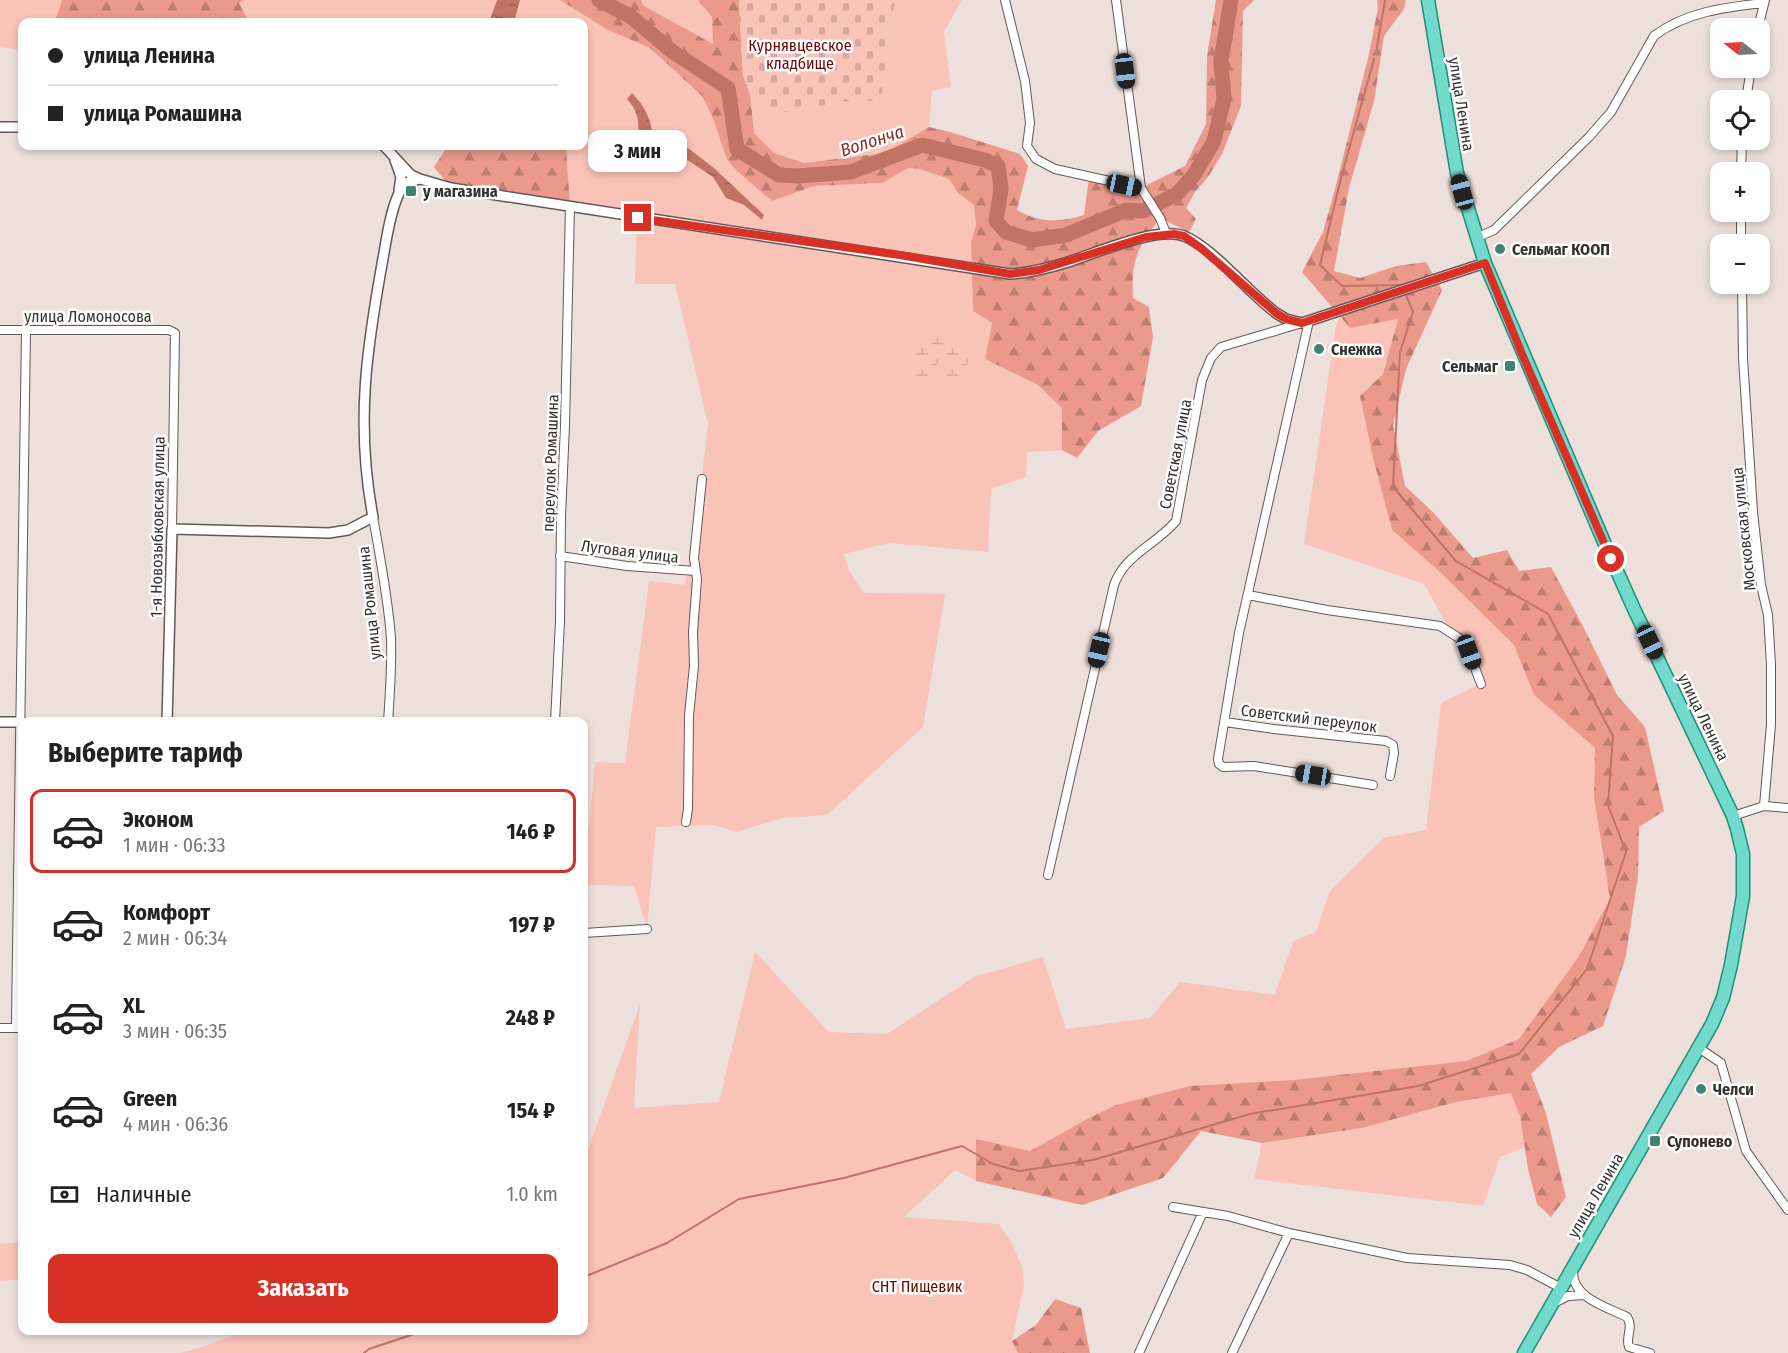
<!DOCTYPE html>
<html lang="ru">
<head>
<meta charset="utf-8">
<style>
	:root { --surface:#fff; --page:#f2f2f2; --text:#222; --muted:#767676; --line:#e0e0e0; --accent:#d93025 }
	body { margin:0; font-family:"Fira Sans Condensed",sans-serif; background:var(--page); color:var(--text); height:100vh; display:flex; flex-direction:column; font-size:22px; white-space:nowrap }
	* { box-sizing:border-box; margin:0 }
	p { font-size:20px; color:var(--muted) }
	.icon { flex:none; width:33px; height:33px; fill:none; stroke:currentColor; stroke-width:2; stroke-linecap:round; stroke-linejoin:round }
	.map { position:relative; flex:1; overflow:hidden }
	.drawer { position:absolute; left:18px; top:717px; width:570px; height:618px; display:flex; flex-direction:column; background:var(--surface); border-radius:12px; box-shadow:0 3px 9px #0003 }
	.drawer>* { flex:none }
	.hud { position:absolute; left:18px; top:18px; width:570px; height:132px; border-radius:12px; box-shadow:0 3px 9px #0003; display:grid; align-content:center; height:132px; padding:0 30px; background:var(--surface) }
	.needle { width:39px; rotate:288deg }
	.controls { position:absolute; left:1710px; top:18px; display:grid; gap:12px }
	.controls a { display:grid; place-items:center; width:60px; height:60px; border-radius:12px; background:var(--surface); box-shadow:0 3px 9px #0003; font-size:30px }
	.end { position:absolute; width:27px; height:27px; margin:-14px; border:8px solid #d93025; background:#fff; box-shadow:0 0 0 3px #fff }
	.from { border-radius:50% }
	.bubble { position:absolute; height:42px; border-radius:12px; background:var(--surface); box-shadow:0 3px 9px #0003; font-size:20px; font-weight:700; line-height:42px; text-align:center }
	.car { position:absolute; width:18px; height:36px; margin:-18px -9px; border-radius:8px; box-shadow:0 0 4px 2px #0007; background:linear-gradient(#222 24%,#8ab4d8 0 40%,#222 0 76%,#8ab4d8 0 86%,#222 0) }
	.hud b { display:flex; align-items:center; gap:21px; height:57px; font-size:22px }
	.hud b+b { border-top:2px solid var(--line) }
	.hud i { width:15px; height:15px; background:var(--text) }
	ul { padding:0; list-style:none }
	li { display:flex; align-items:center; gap:18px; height:84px; margin:0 12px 9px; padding:0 18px; border:3px solid transparent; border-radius:12px }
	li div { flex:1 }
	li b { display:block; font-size:22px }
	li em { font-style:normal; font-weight:700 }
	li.active { border-color:var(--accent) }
	li>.icon { width:54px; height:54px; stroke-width:1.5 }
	h2 { padding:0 30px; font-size:27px; line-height:72px }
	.pay { display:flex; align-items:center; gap:15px; height:66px; padding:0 30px; font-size:22px }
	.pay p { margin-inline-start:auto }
	.primary-button { display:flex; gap:12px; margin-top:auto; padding:12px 30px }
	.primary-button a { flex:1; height:69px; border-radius:12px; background:var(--accent); color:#fff; font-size:24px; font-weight:700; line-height:69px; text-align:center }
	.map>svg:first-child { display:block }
	.green { fill:#fac3b8; fill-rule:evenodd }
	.forest { fill:url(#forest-firs) }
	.wetland { fill:url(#wetland-marsh) }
	.cemetery { fill:url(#cemetery-stones) }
	.water { fill:url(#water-ripples) }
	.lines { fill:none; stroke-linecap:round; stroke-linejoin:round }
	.stream { stroke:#c17365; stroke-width:2 }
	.river { stroke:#c17365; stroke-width:15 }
	.minor-casing { stroke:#645856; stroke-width:10 }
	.tertiary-casing { stroke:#645856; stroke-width:12 }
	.primary-casing { stroke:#1f8f7c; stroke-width:15 }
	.minor { stroke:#fff; stroke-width:8 }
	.tertiary { stroke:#fff; stroke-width:9 }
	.primary { stroke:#71daca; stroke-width:12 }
	.route { stroke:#d93025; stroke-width:8 }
	.poi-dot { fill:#408274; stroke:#fff; stroke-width:2 }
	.labels { text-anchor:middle; stroke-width:5; stroke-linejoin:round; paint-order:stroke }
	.park-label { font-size:16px; fill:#6a0800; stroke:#fff }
	.street-label { font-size:16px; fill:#36312f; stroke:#fff }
	.poi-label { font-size:16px; font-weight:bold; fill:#36312f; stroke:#fff; text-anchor:start }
	.water-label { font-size:18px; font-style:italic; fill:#892b1e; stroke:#fff }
</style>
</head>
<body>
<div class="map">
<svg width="1788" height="1353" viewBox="0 0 1788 1353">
	<defs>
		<pattern id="forest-firs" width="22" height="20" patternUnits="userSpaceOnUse" patternTransform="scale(1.5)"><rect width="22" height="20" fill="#ea998a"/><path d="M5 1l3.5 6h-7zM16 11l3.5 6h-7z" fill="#be7d71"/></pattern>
		<pattern id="wetland-marsh" width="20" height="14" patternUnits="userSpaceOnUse" patternTransform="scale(1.5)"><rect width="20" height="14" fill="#fac3b8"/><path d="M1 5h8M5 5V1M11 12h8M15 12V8" fill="none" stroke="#d7a89e"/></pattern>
		<pattern id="cemetery-stones" width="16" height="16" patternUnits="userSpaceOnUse" patternTransform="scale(1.5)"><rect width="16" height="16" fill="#fac3b8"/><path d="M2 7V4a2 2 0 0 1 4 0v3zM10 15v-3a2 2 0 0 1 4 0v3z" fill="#d7a89e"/></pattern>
		<pattern id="water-ripples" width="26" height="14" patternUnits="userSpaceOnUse" patternTransform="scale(1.5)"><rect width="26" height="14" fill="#c17365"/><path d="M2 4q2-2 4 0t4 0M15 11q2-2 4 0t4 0" fill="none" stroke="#9e5f54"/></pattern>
	</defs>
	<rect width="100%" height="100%" fill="#eddfdc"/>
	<path class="green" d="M0,0H62L55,22H22V50L0,47Z
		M244,0H497L489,22H374L358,18L351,22H249L239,2Z
		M520,0H560L606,29L650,48L703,97L714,121L772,201L814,186L882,183L908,168L919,169L949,179L958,193L974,204L976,225L971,242L973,311L992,323L985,359L1038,385L1062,408V450L1027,452L1026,477L991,489L988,552L889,543L844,554L849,571L864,593L945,594L923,727L827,815L782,818L737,832L713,825L656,827L647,929L634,886L584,885V829L589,827L595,762L625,763L649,581L685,585L698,507L708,424L675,284H635L637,218L570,206L566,146H584V22H514ZM633,105L653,137L688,148L714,168L764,215L762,220L744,205L726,198L713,177L689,161L655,152L639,139L640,122ZM931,330L945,338L958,386L948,362H938Z
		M641,0H698L712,17L714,45L644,6Z
		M895,0H962L944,32L951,87L932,91L929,127L885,153L804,163L774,153L754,133L750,94L781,113L842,102L880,101L886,72Z
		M1340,317L1350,328L1398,319L1383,374L1360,396L1373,458L1392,530L1442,574L1514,645L1534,695L1595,748L1594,797L1610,899L1579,956L1519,1039L1466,1061L1293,1080L1190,1086L1116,1105L1089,1118L1030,1151L977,1140L976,1181L955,1170L904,1217L999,1224L1011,1242L1022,1266L1024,1285L1012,1341L1018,1353H180L205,1346L244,1331L584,1330V1161L640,1004L634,1108L719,1102L755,952L829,1032L887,1034L974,977L1043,957L1066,1029L1150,1018L1180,982L1275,995L1293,941L1316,932L1330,891L1384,838L1426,830L1441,703L1480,684L1424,584L1304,544L1336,324Z
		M1512,1093L1520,1116L1525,1147L1500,1157L1483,1206L1254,1179L1262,1143L1362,1128L1456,1102Z
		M22,1242V1279L0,1281V1244Z"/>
	<path class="forest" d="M62,0H244L239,3L249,22H55Z
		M560,0H641L644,6L713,44L712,17L698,0H739L743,76L750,94L754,133L774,153L804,163L885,153L929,127L950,132L1020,154L1028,166L1017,210C1039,223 1060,223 1084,215L1089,178L1141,188L1185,166L1206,124L1207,56L1216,0H1254L1243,11L1241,106L1222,154L1208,177L1195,192L1186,208L1196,219L1189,232L1160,218C1137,248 1131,260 1133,298L1149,307L1153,337L1141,406L1098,431L1077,458L1062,450V408L1038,385L985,359L992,323L973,311L971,242L976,225L974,205L958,193L949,179L919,169L908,168L882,183L814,186L772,201L737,171L727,159L714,121L703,97L650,48L606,29Z
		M1377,0H1406L1404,9L1384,36L1374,101L1349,188L1334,271L1360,278L1396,266L1426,262L1442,290L1406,369L1393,425L1405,486L1432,511L1473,558L1507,550L1519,571L1551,567L1584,628L1617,695L1645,727L1664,811L1639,827L1638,876L1626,956L1603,1026L1559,1047L1531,1074L1546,1113L1566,1197L1551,1217L1537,1204L1528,1169L1520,1116L1511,1093L1456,1102L1362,1128L1262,1143L1201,1131L1163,1178L1082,1205L976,1181V1139L1030,1151L1089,1118L1116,1105L1190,1086L1293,1080L1466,1061L1519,1039L1579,956L1610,899L1594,797L1595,748L1534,695L1514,645L1442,574L1392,530L1373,458L1360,396L1383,374L1398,319L1350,328L1302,272L1323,232L1335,189L1369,54L1378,8Z
		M445,146H566L570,206L451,188L434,167L445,150Z
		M1055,1299L1081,1308L1090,1353H1018L1012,1341L1036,1325Z"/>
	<path class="wetland" d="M931,330L972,352L958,386L943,382L947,362H938L929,381L921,390L914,387L913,366L920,340Z"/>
	<path class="cemetery" d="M739,0H895L886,72L880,101L842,102L781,113L750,94L743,76Z"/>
	<path class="water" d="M497,0H520L514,22H489Z
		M632,93C645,106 651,119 653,137L688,148L714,168L764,215L762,220L744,205L726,198L713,177L689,161L655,152L640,146C636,125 643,117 627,99Z"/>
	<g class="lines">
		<path class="stream" d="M1377,47L1385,0
			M1374,59L1342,174L1320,265L1342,286L1402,285
			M584,1277L667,1243L739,1199L844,1178L962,1146L993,1164L1019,1171L1093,1160L1250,1114L1418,1086L1519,1054L1587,969L1626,852L1608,805L1613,736L1548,614L1456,561L1393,487L1400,352L1413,312L1406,295
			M364,1353L369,1349L426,1330"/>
		<path class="river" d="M599,0L630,16L673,52L728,88L737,149L779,175L798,176L851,172L922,145L985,160L998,166L1001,189L996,221L1006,232L1032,240L1066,235L1126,210L1143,211L1177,194L1194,175L1214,141L1224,99L1221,61L1231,0"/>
		<defs>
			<path id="minor" d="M1005,0L1025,81L1030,123L1027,146L1036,159L1055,169L1141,188L1160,218L1166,233
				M1116,0L1141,188
				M1758,28L1765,0
				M1746,100L1751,68
				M1741,172L1742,140
				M1741,212V244
				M1476,238L1494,230L1589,137L1611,112L1654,36C1685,12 1726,7 1764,3
				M1742,284L1743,358L1753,512L1761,585L1768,615L1771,665V725L1764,806
				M1309,321L1239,633L1218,759L1219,764L1223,767L1254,766L1373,785
				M0,330H169L175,333L172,529
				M373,517C380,557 388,597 391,638C392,666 390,694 388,722
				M560,556L627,566L696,571
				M1248,595L1327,610L1440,626L1459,638L1469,652L1481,684
				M555,722L560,621L561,517L565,425L570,206
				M1225,722L1274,729L1386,741L1393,745L1394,753L1390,776
				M1733,816L1764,806L1788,808
				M686,822L688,809L689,715L694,666L693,632L697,579L694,558L702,479
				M1048,875L1114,585C1125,554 1156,545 1176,521L1202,380L1211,358L1221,347L1302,323
				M584,933L647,929
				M0,1028H22
				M16,1028C18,795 23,562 26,330
				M1699,1048L1721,1063L1746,1151L1788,1210
				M1173,1207L1228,1216L1289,1233L1407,1258L1510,1265L1527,1270L1561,1288
				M1573,1270C1571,1298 1607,1307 1627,1317C1634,1328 1625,1337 1629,1347L1650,1353
				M1554,1303L1568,1296L1584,1295
				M1139,1353L1203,1212
				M1232,1353L1289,1233"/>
			<path id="tertiary" d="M0,127H22
				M384,146L411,175L420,179L451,188L1010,274C1030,273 1049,268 1068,262C1096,253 1157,226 1184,236C1213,248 1249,293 1276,313L1286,319L1302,323L1485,263
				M395,160L401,177L399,190
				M0,722H22
				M167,722L172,529L329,533L348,530L373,517C355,422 367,346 384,253C387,235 393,195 406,183L420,179"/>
			<path id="primary" d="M1428,0L1457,173L1485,263L1604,542L1634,609L1733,816L1737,829L1743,854V896L1731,965L1723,998L1712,1024L1524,1353"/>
		</defs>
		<use href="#minor" class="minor-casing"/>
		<use href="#tertiary" class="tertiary-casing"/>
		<use href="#primary" class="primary-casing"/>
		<use href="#minor" class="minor"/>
		<use href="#tertiary" class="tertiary"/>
		<use href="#primary" class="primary"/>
	</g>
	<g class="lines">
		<path class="route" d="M638,218L900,255L1010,274L1039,270L1146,237L1174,234L1184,236L1201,248L1276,313L1286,319L1302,323L1485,263L1522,354L1611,559"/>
	</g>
	<g class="poi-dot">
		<rect x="405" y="185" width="12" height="12" rx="3"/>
		<circle cx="1500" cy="249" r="6"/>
		<circle cx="1319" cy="349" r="6"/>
		<rect x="1504" y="360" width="12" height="12" rx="3"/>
		<circle cx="1701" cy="1089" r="6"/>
		<rect x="1649" y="1135" width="12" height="12" rx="3"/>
	</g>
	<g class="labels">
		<g class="park-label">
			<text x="800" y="51">Курнявцевское<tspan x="800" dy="18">кладбище</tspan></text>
			<text x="917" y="1292">СНТ Пищевик</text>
		</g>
		<g class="street-label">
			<text transform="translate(1462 104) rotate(81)" y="6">улица Ленина</text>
			<text x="88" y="322">улица Ломоносова</text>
			<text transform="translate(1175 454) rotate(-79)" y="6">Советская улица</text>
			<text transform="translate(550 463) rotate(-88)" y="6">переулок Ромашина</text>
			<text transform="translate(157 527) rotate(-89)" y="6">1-я Новозыбковская улица</text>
			<text transform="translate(1743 529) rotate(-96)" y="6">Московская улица</text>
			<text transform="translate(630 551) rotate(7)" y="6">Луговая улица</text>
			<text transform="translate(369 603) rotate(-96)" y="6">улица Ромашина</text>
			<text transform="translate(1704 717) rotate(64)" y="6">улица Ленина</text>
			<text transform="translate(1309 718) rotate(7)" y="6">Советский переулок</text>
			<text transform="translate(1595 1195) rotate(-60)" y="6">улица Ленина</text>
		</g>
		<g class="poi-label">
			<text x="423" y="197">у магазина</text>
			<text x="1512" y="255">Сельмаг КООП</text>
			<text x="1331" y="355">Снежка</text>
			<text x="1498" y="372" text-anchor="end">Сельмаг</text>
			<text x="1713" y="1095">Челси</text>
			<text x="1667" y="1147">Супонево</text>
		</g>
		<g class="water-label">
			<text transform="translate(872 141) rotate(-18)" y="6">Волонча</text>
		</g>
	</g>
</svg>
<div class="controls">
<a><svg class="needle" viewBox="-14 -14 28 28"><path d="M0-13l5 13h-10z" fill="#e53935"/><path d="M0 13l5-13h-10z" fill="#767676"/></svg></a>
<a><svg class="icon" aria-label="locate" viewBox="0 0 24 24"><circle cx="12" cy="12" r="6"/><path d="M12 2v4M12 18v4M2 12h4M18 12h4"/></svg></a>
<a>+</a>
<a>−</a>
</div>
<i class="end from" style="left:1611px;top:559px"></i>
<i class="end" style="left:638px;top:218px"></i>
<div class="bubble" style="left:588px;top:130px;width:99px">3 мин</div>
<i class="car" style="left:1125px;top:71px;rotate:173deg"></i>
<i class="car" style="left:1124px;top:185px;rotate:102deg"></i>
<i class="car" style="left:1462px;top:192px;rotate:345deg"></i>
<i class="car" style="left:1650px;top:642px;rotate:155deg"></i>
<i class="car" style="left:1099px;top:650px;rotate:193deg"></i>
<i class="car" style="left:1469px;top:652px;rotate:160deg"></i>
<i class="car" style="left:1313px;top:775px;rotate:279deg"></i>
<div class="hud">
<b><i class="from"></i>улица Ленина</b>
<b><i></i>улица Ромашина</b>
</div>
<section class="drawer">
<h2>Выберите тариф</h2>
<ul>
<li class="active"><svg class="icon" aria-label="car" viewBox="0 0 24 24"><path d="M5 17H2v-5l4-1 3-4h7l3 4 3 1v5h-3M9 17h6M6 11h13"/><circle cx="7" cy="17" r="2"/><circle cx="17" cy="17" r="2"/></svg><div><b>Эконом</b><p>1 мин · 06:33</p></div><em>146 ₽</em></li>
<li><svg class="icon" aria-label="car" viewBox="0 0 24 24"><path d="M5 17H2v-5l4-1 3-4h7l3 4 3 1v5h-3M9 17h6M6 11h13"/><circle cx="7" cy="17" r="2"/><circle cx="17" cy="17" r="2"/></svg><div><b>Комфорт</b><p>2 мин · 06:34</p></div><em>197 ₽</em></li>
<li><svg class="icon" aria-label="car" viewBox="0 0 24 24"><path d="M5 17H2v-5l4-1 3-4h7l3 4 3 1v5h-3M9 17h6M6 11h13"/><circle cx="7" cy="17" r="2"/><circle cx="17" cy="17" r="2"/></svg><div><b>XL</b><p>3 мин · 06:35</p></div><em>248 ₽</em></li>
<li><svg class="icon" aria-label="car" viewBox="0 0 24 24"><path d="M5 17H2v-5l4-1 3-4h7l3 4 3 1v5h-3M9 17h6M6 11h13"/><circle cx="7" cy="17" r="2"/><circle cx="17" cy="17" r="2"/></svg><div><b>Green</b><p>4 мин · 06:36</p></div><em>154 ₽</em></li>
</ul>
<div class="pay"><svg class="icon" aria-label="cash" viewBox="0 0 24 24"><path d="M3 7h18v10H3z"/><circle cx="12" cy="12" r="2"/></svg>Наличные<p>1.0 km</p></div>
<div class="primary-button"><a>Заказать</a></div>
</section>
</div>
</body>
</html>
